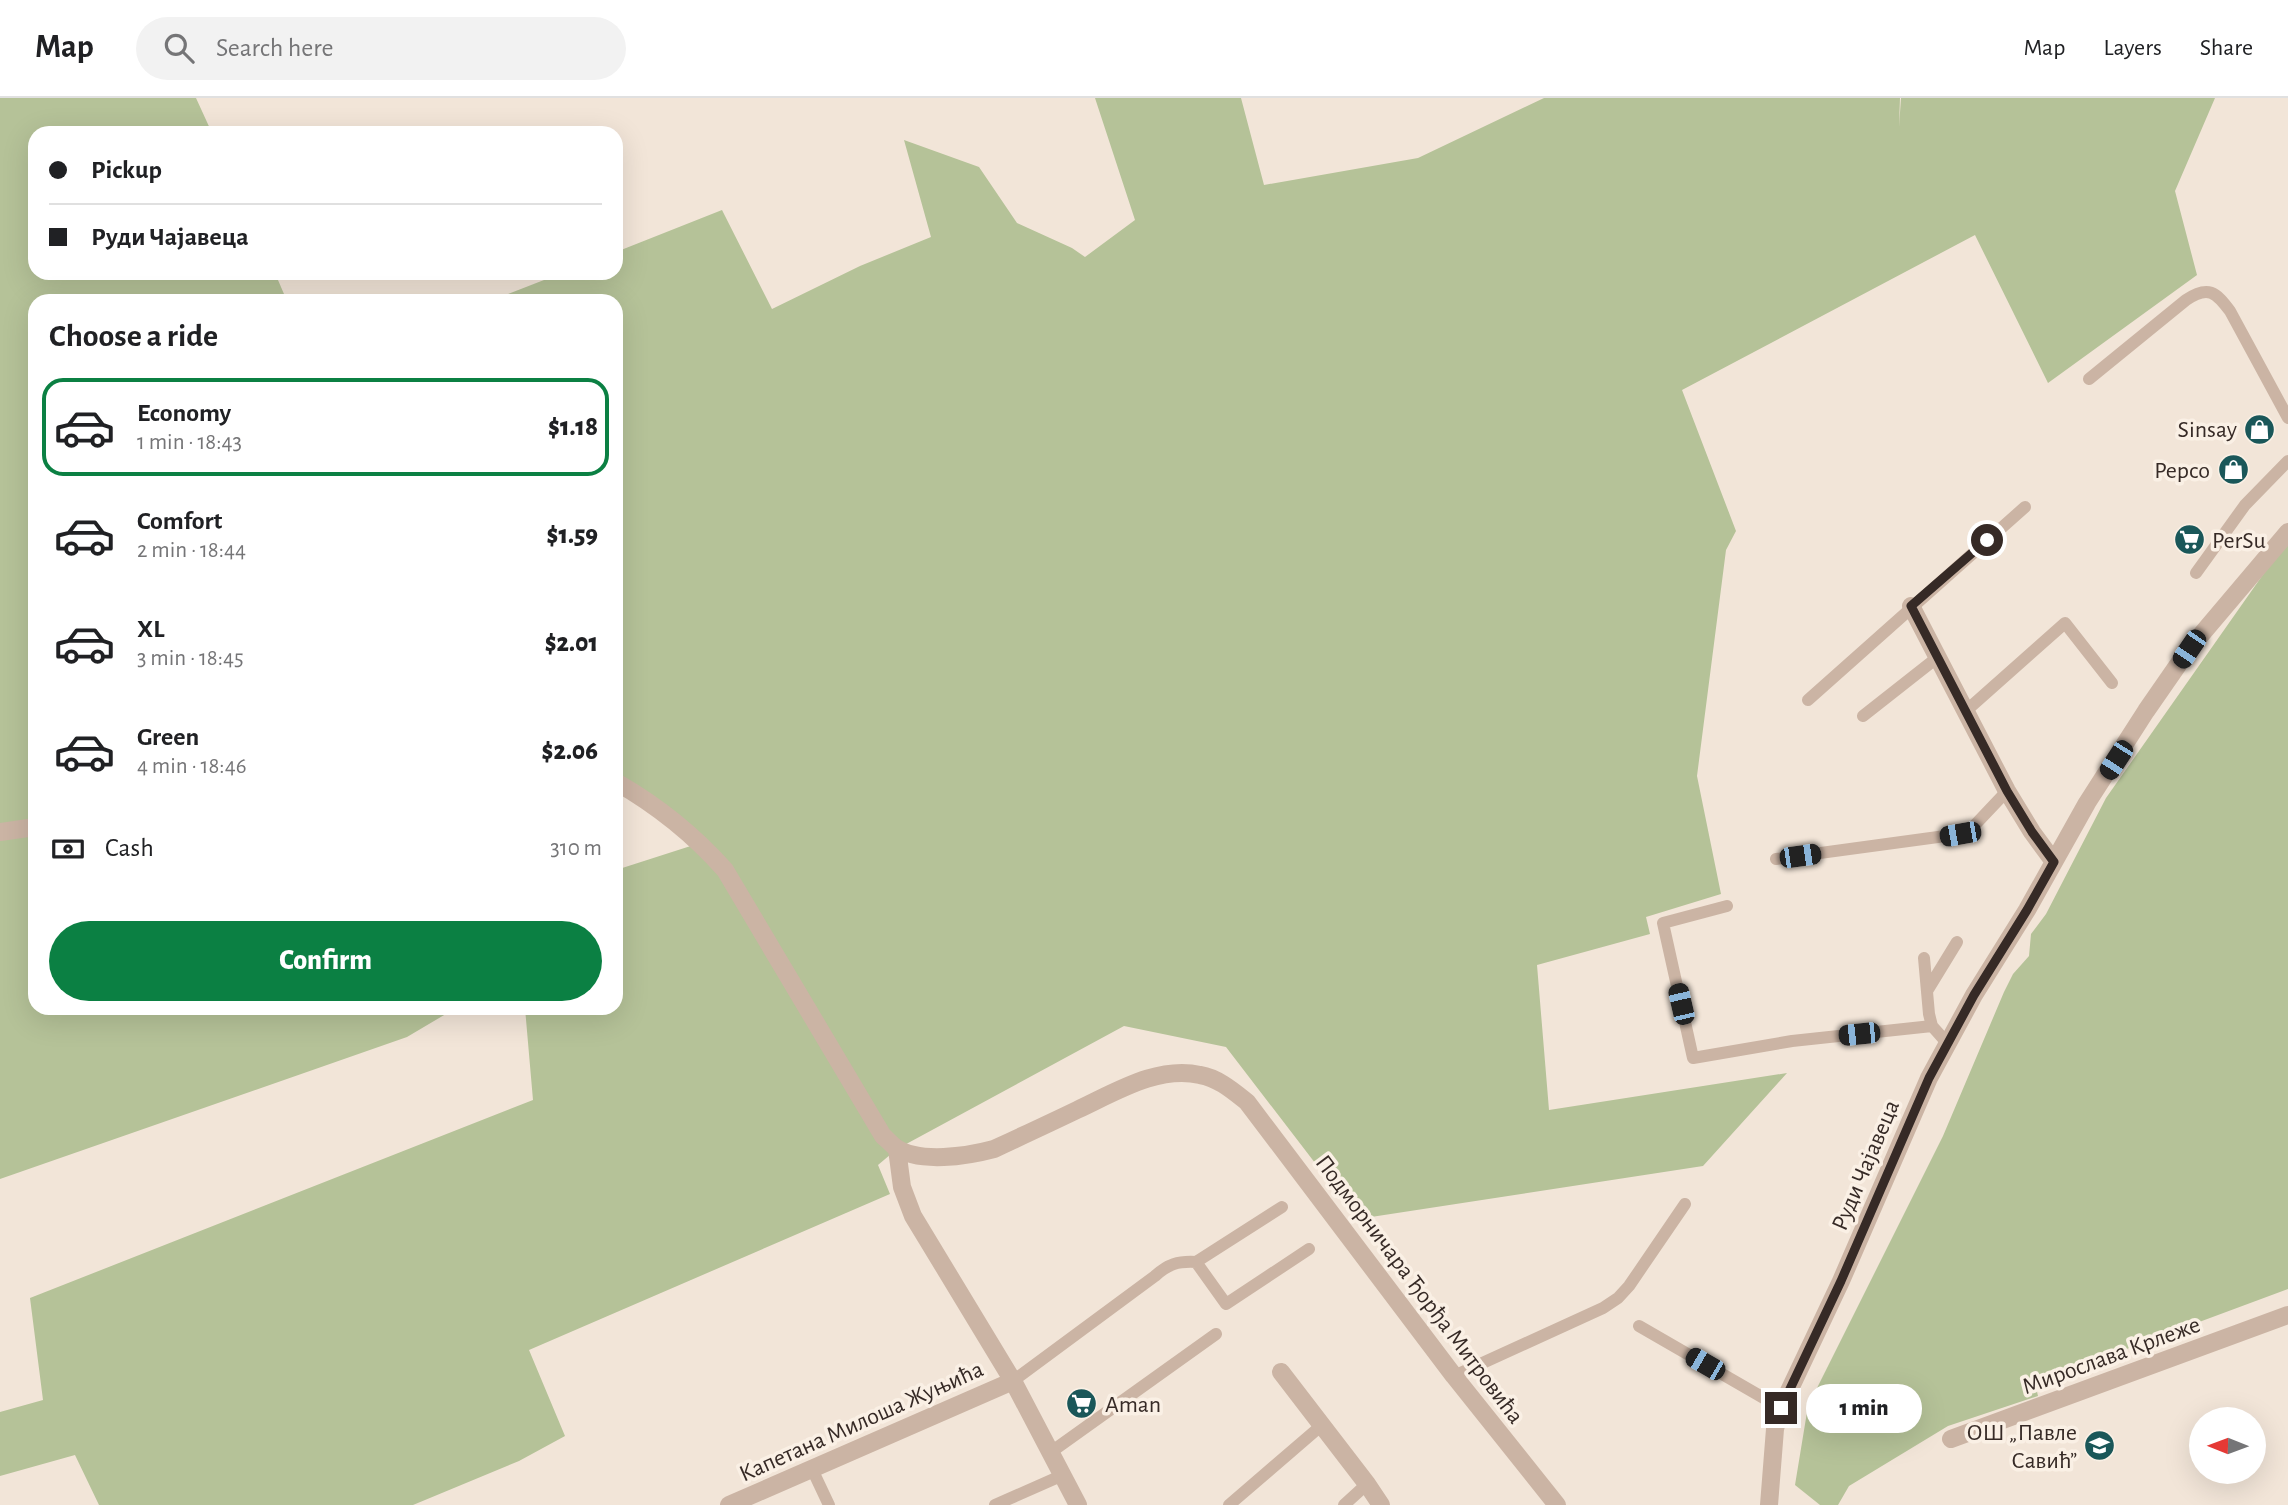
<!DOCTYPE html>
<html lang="en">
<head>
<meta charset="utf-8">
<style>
	:root { --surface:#fff; --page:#f2f2f2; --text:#202124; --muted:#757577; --line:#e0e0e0; --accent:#0b8043 }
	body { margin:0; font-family:"Alegreya Sans",sans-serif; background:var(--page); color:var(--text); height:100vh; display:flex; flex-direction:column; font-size:26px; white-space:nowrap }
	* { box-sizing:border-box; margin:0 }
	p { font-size:23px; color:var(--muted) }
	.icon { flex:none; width:38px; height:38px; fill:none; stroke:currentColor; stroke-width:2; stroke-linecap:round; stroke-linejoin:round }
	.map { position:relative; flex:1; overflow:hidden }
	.sheet { position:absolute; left:28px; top:196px; width:595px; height:721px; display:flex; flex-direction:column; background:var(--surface); border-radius:21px; box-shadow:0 7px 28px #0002 }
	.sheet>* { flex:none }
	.banner { position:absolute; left:28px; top:28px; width:595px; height:154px; border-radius:21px; box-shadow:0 7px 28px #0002; display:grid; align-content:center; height:154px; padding:0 21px; background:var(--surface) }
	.needle { width:46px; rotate:271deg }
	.controls { position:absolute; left:2189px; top:1309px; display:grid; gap:14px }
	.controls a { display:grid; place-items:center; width:77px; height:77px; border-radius:50%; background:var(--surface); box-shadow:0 7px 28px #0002; font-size:35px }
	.end { position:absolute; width:32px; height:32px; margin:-16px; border:9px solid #362a26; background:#fff; box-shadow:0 0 0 4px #fff }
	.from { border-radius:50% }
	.bubble { position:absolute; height:49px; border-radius:24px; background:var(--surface); box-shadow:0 7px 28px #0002; font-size:23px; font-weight:800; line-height:49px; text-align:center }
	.car { position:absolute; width:21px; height:42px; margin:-21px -10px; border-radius:9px; box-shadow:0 0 5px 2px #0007; background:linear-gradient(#222 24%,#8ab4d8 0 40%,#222 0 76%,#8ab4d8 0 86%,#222 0) }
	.banner b { display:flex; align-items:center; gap:24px; height:66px; font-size:26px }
	.banner b+b { border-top:2px solid var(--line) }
	.banner i { width:18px; height:18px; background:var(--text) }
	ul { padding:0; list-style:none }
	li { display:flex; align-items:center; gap:21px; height:98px; margin:0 14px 10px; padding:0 7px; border:4px solid transparent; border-radius:21px }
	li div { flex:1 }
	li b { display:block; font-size:26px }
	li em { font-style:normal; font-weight:800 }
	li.on { border-color:var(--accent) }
	li>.icon { width:63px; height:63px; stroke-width:1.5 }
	h2 { padding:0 21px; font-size:32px; line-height:84px }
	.pay { display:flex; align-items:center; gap:18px; height:77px; padding:0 21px; font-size:26px }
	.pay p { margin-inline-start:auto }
	.primary-button { display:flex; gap:14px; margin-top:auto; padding:14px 21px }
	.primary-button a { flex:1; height:80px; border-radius:42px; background:var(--accent); color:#fff; font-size:28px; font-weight:800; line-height:80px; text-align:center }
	header { display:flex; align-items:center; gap:42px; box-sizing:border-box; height:98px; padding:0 35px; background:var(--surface); border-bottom:2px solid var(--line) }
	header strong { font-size:33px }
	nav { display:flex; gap:38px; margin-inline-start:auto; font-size:24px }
	.search { width:490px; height:63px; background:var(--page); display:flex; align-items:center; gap:18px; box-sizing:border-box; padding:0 24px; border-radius:38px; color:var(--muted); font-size:26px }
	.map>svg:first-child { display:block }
	.green { fill:#b5c298 }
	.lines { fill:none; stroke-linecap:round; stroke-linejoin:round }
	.service { stroke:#cbb4a4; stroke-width:12 }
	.minor { stroke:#cbb4a4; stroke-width:18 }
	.route { stroke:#362a26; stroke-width:9 }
	.labels { text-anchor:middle; stroke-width:7; stroke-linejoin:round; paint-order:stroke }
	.poi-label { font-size:24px; fill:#362a26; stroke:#faf0e5; text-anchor:end }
	.street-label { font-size:24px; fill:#362a26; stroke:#faf0e5 }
</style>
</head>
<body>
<header>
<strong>Map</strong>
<div class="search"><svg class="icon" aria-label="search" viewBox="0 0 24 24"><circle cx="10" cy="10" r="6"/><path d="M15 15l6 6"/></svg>Search here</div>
<nav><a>Map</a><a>Layers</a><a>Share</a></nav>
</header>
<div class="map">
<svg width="2288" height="1407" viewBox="0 0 2288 1407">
	<rect width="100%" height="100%" fill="#f2e5d8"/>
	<path class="green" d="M0,0H196L212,35H35V175H275L287,203H35V910H456L407,939L0,1081Z
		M1095,0H1241L1264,87L1418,60L1544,0H1900L1899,29L1901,0H2215L2175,93L2197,177L2048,285L1975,137L1682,292L1736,433L1726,452L1697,678L1721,796L1646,819L1650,836L1537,867L1549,1012L1787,975L1703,1068L1358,1121L1226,949L1124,928L897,1051L878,1067L890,1096L529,1252L565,1338L519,1363L413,1407H99L75,1357L0,1378V1314L43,1302L30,1200L533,1002L525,910H616V772L700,745L616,684V203H490L562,175H616V154L722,112L772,211L860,168L931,139L904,42L979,69L1017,125L1072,150L1085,159L1135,122Z
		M2288,441V1191L2035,1285L2038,1298L1948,1328L1849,1388L1838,1407H1820L1795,1387L1808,1308L1943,1038L2004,894L2013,876L2029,858L2031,836L2046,816L2106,700Z"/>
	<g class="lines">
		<path class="service" d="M2089,281L2186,202C2208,187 2216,194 2230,213L2288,320
			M2196,475L2245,407L2288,363
			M1808,602L2025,409
			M1967,612L2065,525L2112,585
			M1863,618L1938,559
			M1776,761L1960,736L1972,730L2007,693
			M1727,808L1663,825L1693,960L1792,943L1932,928
			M1924,860L1929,916L1932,928L1948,946
			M1927,893L1957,844
			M1196,1164L1282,1109
			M1639,1228L1781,1310
			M1454,1278L1603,1210L1618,1200L1629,1188L1685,1106
			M1013,1283L1155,1178C1168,1166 1178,1163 1196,1164L1226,1206L1309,1151
			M1051,1354L1216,1236
			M812,1371L829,1407
			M995,1407L1063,1377
			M1229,1407L1322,1327
			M1344,1407L1367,1386"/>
		<path class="minor" d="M1911,508L2007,693L2032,734L2054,764
			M616,684C658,708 693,736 725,772L883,1038C887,1041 891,1046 895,1049C919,1066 968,1058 994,1051C1022,1038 1050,1025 1077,1012C1114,995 1158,967 1200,977C1218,980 1233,993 1247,1004L1454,1278L1557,1407
			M0,734L35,729
			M897,1051L902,1089L913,1118L1013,1283L1078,1407
			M1281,1274L1367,1386L1381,1407
			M1951,1341L2288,1217
			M729,1407L1013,1283
			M1769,1407L1775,1331L1781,1310L1841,1183L1929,980L1974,897L2027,812L2087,705L2146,613L2189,551L2288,434"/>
	</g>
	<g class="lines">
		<path class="route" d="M1781,1310L1841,1183L1929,980L1974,897L2027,812L2054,764L2032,734L2007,693L1911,508L1987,442"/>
	</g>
	<defs>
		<symbol id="shop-disc" viewBox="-11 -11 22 22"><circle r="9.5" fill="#1a5759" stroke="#faf0e5"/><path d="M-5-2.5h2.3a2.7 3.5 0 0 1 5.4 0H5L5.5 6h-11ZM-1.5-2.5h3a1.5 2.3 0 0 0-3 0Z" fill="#fff"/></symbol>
		<symbol id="supermarket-disc" viewBox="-11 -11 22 22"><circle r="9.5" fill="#1a5759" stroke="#faf0e5"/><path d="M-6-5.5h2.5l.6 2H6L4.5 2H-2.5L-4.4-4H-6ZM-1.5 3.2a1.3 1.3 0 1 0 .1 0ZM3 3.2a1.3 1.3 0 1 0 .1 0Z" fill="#fff"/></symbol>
		<symbol id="school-disc" viewBox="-11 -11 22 22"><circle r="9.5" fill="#1a5759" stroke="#faf0e5"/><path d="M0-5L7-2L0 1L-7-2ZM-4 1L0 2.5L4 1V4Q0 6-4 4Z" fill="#fff"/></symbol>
	</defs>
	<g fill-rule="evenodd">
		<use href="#shop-disc" x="2242" y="314" width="35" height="35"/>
		<use href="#shop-disc" x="2216" y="354" width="35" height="35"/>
		<use href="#supermarket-disc" x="2172" y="424" width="35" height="35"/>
		<use href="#supermarket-disc" x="1064" y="1288" width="35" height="35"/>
		<use href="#school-disc" x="2082" y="1330" width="35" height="35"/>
	</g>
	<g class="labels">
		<g class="poi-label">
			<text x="2237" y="339">Sinsay</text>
			<text x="2210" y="380">Pepco</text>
			<text x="2212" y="450" text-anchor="start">PerSu</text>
			<text x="1105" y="1314" text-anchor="start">Aman</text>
			<text x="2077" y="1342">ОШ „Павле<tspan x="2077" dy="28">Савић”</tspan></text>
		</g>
		<g class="street-label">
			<text transform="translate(1865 1067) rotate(-67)" y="8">Руди Чајавеца</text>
			<text transform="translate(1420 1191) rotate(53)" y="8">Подморничара Ђорђа Митровића</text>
			<text transform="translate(2111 1257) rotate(-20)" y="8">Мирослава Крлеже</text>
			<text transform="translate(861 1323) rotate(-24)" y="8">Капетана Милоша Жуњића</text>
		</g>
	</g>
</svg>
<div class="controls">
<a><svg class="needle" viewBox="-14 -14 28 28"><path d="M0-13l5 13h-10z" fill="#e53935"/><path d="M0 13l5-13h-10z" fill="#757577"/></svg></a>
</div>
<i class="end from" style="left:1987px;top:442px"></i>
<i class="end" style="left:1781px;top:1310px"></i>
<div class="bubble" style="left:1806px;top:1286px;width:116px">1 min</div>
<i class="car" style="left:2189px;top:551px;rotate:214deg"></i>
<i class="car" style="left:2116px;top:662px;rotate:213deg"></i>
<i class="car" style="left:1960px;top:736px;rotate:260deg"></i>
<i class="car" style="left:1800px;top:758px;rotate:82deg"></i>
<i class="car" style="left:1681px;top:906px;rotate:347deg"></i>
<i class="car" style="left:1859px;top:936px;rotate:264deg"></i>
<i class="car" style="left:1705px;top:1266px;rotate:300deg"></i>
<div class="banner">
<b><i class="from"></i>Pickup</b>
<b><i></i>Руди Чајавеца</b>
</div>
<section class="sheet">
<h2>Choose a ride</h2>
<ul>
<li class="on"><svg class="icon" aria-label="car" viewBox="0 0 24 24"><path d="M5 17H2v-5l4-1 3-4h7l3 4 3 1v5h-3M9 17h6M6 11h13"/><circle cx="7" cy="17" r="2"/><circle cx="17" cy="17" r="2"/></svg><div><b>Economy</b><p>1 min · 18:43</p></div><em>$1.18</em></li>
<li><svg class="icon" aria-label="car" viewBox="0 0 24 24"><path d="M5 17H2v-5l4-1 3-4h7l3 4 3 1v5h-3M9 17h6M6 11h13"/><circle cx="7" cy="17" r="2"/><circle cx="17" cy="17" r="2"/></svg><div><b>Comfort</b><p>2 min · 18:44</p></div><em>$1.59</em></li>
<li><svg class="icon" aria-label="car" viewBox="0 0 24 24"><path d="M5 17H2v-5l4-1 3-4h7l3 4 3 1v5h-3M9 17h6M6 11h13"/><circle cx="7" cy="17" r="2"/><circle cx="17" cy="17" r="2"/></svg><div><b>XL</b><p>3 min · 18:45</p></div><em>$2.01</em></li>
<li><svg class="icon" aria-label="car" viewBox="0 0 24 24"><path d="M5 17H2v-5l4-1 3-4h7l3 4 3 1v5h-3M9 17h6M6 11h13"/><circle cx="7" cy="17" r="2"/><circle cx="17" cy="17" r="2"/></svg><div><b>Green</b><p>4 min · 18:46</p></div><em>$2.06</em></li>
</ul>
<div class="pay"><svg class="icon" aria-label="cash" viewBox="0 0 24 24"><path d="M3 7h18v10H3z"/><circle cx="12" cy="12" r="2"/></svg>Cash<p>310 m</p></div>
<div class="primary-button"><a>Confirm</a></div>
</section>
</div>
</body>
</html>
